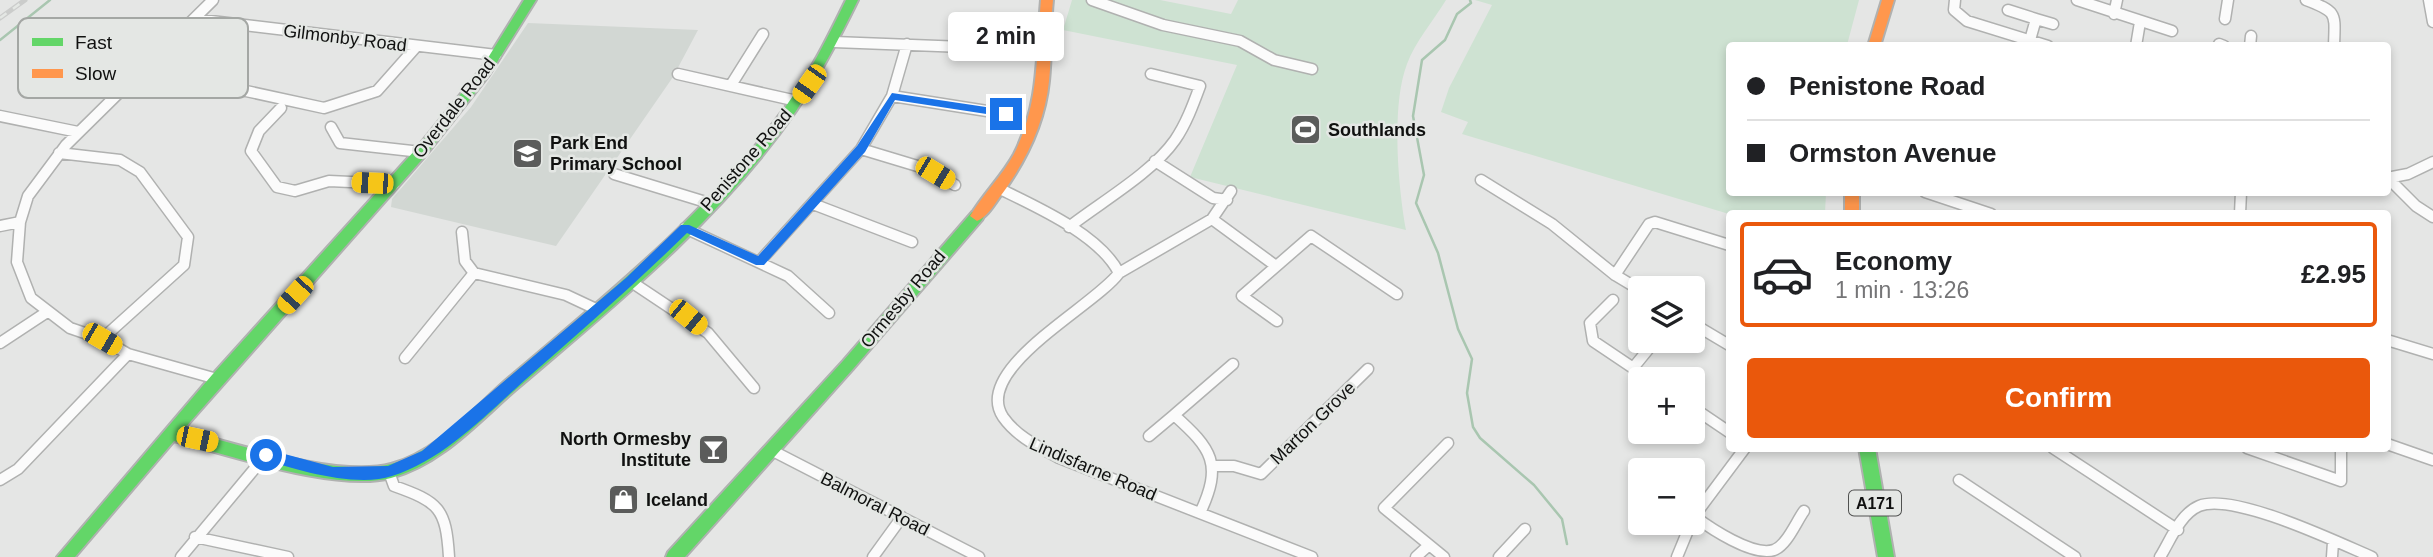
<!DOCTYPE html>
<html lang="en">
<head>
<meta charset="utf-8">
<style>
	:root { --surface:#fff; --page:#f2f2f2; --text:#202124; --muted:#757577; --line:#e0e0e0; --accent:#ea580c }
	body { margin:0; font-family:Arial,sans-serif; background:var(--page); color:var(--text); height:100vh; display:flex; flex-direction:column; font-size:26px; white-space:nowrap }
	* { box-sizing:border-box; margin:0 }
	p { font-size:23px; color:var(--muted) }
	.icon { flex:none; width:38px; height:38px; fill:none; stroke:currentColor; stroke-width:2; stroke-linecap:round; stroke-linejoin:round }
	.map { position:relative; flex:1; overflow:hidden }
	.details { position:absolute; left:1726px; top:210px; width:665px; height:242px; display:flex; flex-direction:column; background:var(--surface); border-radius:7px; box-shadow:0 4px 10px #0003 }
	.details>* { flex:none }
	.banner { position:absolute; left:1726px; top:42px; width:665px; height:154px; border-radius:7px; box-shadow:0 4px 10px #0003; display:grid; align-content:center; height:154px; padding:0 21px; background:var(--surface) }
	.controls { position:absolute; left:1628px; top:276px; display:grid; gap:14px }
	.controls a { display:grid; place-items:center; width:77px; height:77px; border-radius:7px; background:var(--surface); box-shadow:0 4px 10px #0003; font-size:35px }
	.end { position:absolute; width:32px; height:32px; margin:-16px; border:9px solid #1a73e8; background:#fff; box-shadow:0 0 0 4px #fff }
	.from { border-radius:50% }
	.bubble { position:absolute; height:49px; border-radius:7px; background:var(--surface); box-shadow:0 4px 10px #0003; font-size:23px; font-weight:700; line-height:49px; text-align:center }
	.car { position:absolute; width:21px; height:42px; margin:-21px -10px; border-radius:9px; box-shadow:0 0 5px 2px #0007; background:linear-gradient(#f5c518 24%,#345 0 40%,#f5c518 0 76%,#345 0 86%,#f5c518 0) }
	.banner b { display:flex; align-items:center; gap:24px; height:66px; font-size:26px }
	.banner b+b { border-top:2px solid var(--line) }
	.banner i { width:18px; height:18px; background:var(--text) }
	ul { padding:12px 0 0; list-style:none }
	li { display:flex; align-items:center; gap:21px; height:105px; margin:0 14px 10px; padding:0 7px; border:4px solid transparent; border-radius:7px }
	li div { flex:1 }
	li b { display:block; font-size:26px }
	li em { font-style:normal; font-weight:700 }
	li.active { border-color:var(--accent) }
	li>.icon { width:63px; height:63px; stroke-width:1.5 }
	.action { display:flex; gap:14px; margin-top:auto; padding:14px 21px }
	.action a { flex:1; height:80px; border-radius:7px; background:var(--accent); color:#fff; font-size:28px; font-weight:700; line-height:80px; text-align:center }
	.map>svg:first-child { display:block }
	.built { fill:#d2d7d3 }
	.green { fill:#cee2d2 }
	.lines { fill:none; stroke-linecap:round; stroke-linejoin:round }
	.stream { stroke:#a9c6b0; stroke-width:2.5 }
	.street-casing { stroke:#b0b1b0; stroke-width:13 }
	.fast-casing { stroke:#b0b1b0; stroke-width:4 }
	.slow-casing { stroke:#b0b1b0; stroke-width:4 }
	.street { stroke:#fbfbfb; stroke-width:10 }
	.fast { fill:#63d668; fill-rule:evenodd }
	.slow { fill:#ff974d; fill-rule:evenodd }
	.rail-casing { stroke:#cbcccb; stroke-width:5 }
	.rail { stroke:#e4e7e4; stroke-width:2.5; stroke-dasharray:8; stroke-linecap:butt }
	.route { fill:#1a73e8 }
	.labels { text-anchor:middle; stroke-width:5; stroke-linejoin:round; paint-order:stroke }
	.shield { fill:#e4e7e4; stroke:#505150; stroke-width:2 }
	.shield-label { font-size:16px; font-weight:bold; fill:#101110 }
	.street-label { font-size:18px; fill:#101110; stroke:#e4e7e4 }
	.poi-label { font-size:18px; font-weight:bold; fill:#101110; stroke:#e4e7e4; text-anchor:start }
	.key { fill:#e4e7e4; stroke:#a4a7a4; stroke-width:2 }
	.key-label { font-size:19px; fill:#101110 }
</style>
</head>
<body>
<div class="map">
<svg width="2433" height="557" viewBox="0 0 2433 557">
	<rect width="100%" height="100%" fill="#e5e6e5"/>
	<path class="built" d="M528,23L698,30L673,77L556,246L391,207L392,199L471,107Z"/>
	<path class="green" d="M1072,0H1160L1231,14L1238,0H1446C1434,20 1415,42 1407,64C1391,105 1398,187 1406,230L1190,177L1237,65L1063,30Z
		M1475,0H1859L1847,45L1729,46V192L1826,193L1825,213L1729,214L1462,134L1468,122L1441,112L1449,88L1492,5Z"/>
	<g class="lines">
		<path class="stream" d="M1470,0L1471,3L1457,14L1445,40L1422,60L1413,116L1424,175L1416,203L1438,253L1458,329L1472,359L1467,393L1473,427L1480,438L1534,485L1562,519L1567,544
			M0,40L50,0"/>
		<defs>
			<path id="street" d="M213,0L66,145L28,196L20,222L17,262L31,298L70,328L102,339L128,354L217,379
				M1092,0L1163,25L1240,41L1274,60L1312,69
				M1955,0L1954,10L1967,21L2048,46
				M2077,0L2172,31
				M2306,0C2338,12 2335,13 2334,46
				M2429,0L2433,22
				M2008,10L2036,19L2030,40
				M2114,14L2117,0
				M194,19L496,55
				M2036,19L2053,24
				M2225,19L2228,0
				M103,36L168,45
				M834,42L990,48
				M2219,44L2224,46
				M2136,46L2140,22
				M2250,46L2251,36
				M678,74L797,101
				M731,85L763,34
				M129,86L246,91L324,108L377,91L416,47
				M892,96L1006,114
				M281,108L259,131L251,151L277,187L295,191L329,181L394,184
				M0,116L78,132
				M331,127L340,143L421,152
				M861,149L924,168L955,185
				M59,153L120,160L140,172L188,237L184,265L102,339
				M1155,161L1213,198L1227,200
				M614,174L709,203
				M2387,178L2408,174L2433,162
				M2388,178L2416,206L2433,217
				M1481,180L1552,224L1615,275L1640,290
				M1000,189C1037,207 1100,235 1119,273C1095,306 971,369 1003,417C1017,437 1039,447 1059,458L1312,557
				M1925,192L1991,214
				M813,204L912,242
				M2240,214L2241,192
				M1212,219L1276,266
				M0,226L20,222
				M1069,227C1101,202 1152,173 1175,140C1186,124 1193,105 1200,86L1151,74
				M685,228L788,276L829,313
				M462,232L465,261L474,273L566,295L598,310
				M760,261L861,149L892,96L907,44
				M1119,273L1212,219L1231,191
				M1615,275L1649,224L1655,222L1729,245
				M630,281L708,333L754,388
				M1613,300L1590,323L1593,341L1651,380
				M1277,321L1242,296L1311,236L1397,294
				M1692,323L1729,345
				M2387,340L2433,354
				M0,343L47,312
				M405,358L474,273
				M1633,368L1655,341
				M1692,407L1729,432
				M1149,436L1174,415
				M2387,444L2433,460
				M2053,448L2178,530
				M2247,448L2341,481V448
				M771,450L979,557
				M1215,466H1234L1261,474L1368,369
				M389,472L394,486C439,502 446,508 449,557
				M0,480L18,469L128,354
				M1959,480L2075,557
				M1200,513C1223,464 1212,449 1174,415L1233,364
				M1694,516C1710,528 1753,557 1774,550C1787,545 1796,522 1804,511
				M1692,519L1745,448
				M195,537L288,557
				M181,557L266,455
				M873,557L902,517
				M1416,557L1429,545
				M1444,557L1384,508L1448,443
				M1499,557L1525,529
				M1677,557L1691,523
				M2160,557C2170,541 2180,514 2199,506C2233,492 2337,542 2372,557
				M2332,557L2333,542"/>
			<path id="fast" d="M524,0H536L489,75L426,155L183,430C237,444 338,478 391,464C436,452 472,410 506,380C605,296 709,213 786,106C810,73 828,37 846,0H858C839,39 820,75 796,111C722,218 618,303 519,387C480,420 443,464 391,478C335,492 230,455 174,441L75,557H57L212,375L416,149L481,69Z
				M977,211L984,216L982,220L853,369L685,557H666L668,552L843,361L972,212Z
				M1859,448H1875L1894,557H1878Z"/>
			<path id="slow" d="M1041,0H1053C1050,27 1052,54 1049,81C1045,122 1026,161 1002,194C995,203 988,217 977,221L970,216C983,194 1002,176 1014,154C1040,102 1036,55 1041,0Z
				M1882,0H1894L1880,46H1868Z
				M1845,192H1859V214H1845Z"/>
		</defs>
		<use href="#street" class="street-casing"/>
		<use href="#fast" class="fast-casing"/>
		<use href="#slow" class="slow-casing"/>
		<use href="#street" class="street"/>
		<use href="#fast" class="fast"/>
		<use href="#slow" class="slow"/>
		<defs>
			<path id="rail" d="M0,18L25,0"/>
		</defs>
		<use href="#rail" class="rail-casing"/>
		<use href="#rail" class="rail"/>
	</g>
	<path class="route" d="M892,93L1006,110L1011,114L1006,117L895,100L865,152L764,265H756L687,233C635,284 580,332 525,380C486,415 443,460 392,476C357,488 296,470 262,459V451L266,449L333,467L388,466L422,451L626,278L681,225H689L758,256L857,146Z"/>
	<defs>
		<symbol id="stadium-square" viewBox="-11 -11 22 22"><rect x="-9" y="-9" width="18" height="18" rx="4" fill="#5b5c5b" stroke="#e4e7e4"/><path d="M0-5a6.5 5 0 1 0 0 10a6.5 5 0 1 0 0-10ZM-3.5-1.8h7v3.6h-7Z" fill="#fff"/></symbol>
		<symbol id="school-square" viewBox="-11 -11 22 22"><rect x="-9" y="-9" width="18" height="18" rx="4" fill="#5b5c5b" stroke="#e4e7e4"/><path d="M0-5L7-2L0 1L-7-2ZM-4 1L0 2.5L4 1V4Q0 6-4 4Z" fill="#fff"/></symbol>
		<symbol id="bar-square" viewBox="-11 -11 22 22"><rect x="-9" y="-9" width="18" height="18" rx="4" fill="#5b5c5b" stroke="#e4e7e4"/><path d="M-6-5H6L.8 .8V4.5H3.5V6h-7V4.5H-.8V.8Z" fill="#fff"/></symbol>
		<symbol id="shop-square" viewBox="-11 -11 22 22"><rect x="-9" y="-9" width="18" height="18" rx="4" fill="#5b5c5b" stroke="#e4e7e4"/><path d="M-5-2.5h2.3a2.7 3.5 0 0 1 5.4 0H5L5.5 6h-11ZM-1.5-2.5h3a1.5 2.3 0 0 0-3 0Z" fill="#fff"/></symbol>
	</defs>
	<g fill-rule="evenodd">
		<use href="#stadium-square" x="1288" y="112" width="35" height="35"/>
		<use href="#school-square" x="510" y="136" width="35" height="35"/>
		<use href="#bar-square" x="696" y="432" width="35" height="35"/>
		<use href="#shop-square" x="606" y="482" width="35" height="35"/>
	</g>
	<g class="labels">
		<rect class="shield" x="1849" y="490.5" width="52" height="25" rx="5"/>
		<g class="shield-label">
			<text x="1875" y="509">A171</text>
		</g>
		<g class="street-label">
			<text transform="translate(345 38) rotate(7)" y="6">Gilmonby Road</text>
			<text transform="translate(454 108) rotate(-52)" y="6">Overdale Road</text>
			<text transform="translate(746 160) rotate(-49)" y="6">Penistone Road</text>
			<text transform="translate(903 299) rotate(-50)" y="6">Ormesby Road</text>
			<text transform="translate(1313 423) rotate(-44)" y="6">Marton Grove</text>
			<text transform="translate(1093 469) rotate(23)" y="6">Lindisfarne Road</text>
			<text transform="translate(875 504) rotate(27)" y="6">Balmoral Road</text>
		</g>
		<g class="poi-label">
			<text x="1328" y="136">Southlands</text>
			<text x="550" y="149">Park End<tspan x="550" dy="21">Primary School</tspan></text>
			<text x="691" y="445" text-anchor="end">North Ormesby<tspan x="691" dy="21">Institute</tspan></text>
			<text x="646" y="506">Iceland</text>
		</g>
	</g>
	<rect x="18" y="18" width="230" height="80" rx="10" class="key"/>
	<rect x="32" y="38" width="31" height="8" fill="#63d668"/>
	<rect x="32" y="69" width="31" height="9" fill="#ff974d"/>
	<g class="key-label">
		<text x="75" y="49">Fast</text>
		<text x="75" y="80">Slow</text>
	</g>
</svg>
<div class="controls">
<a><svg class="icon" aria-label="layers" viewBox="0 0 24 24"><path d="M12 4l9 5-9 5-9-5zM3 14l9 5 9-5"/></svg></a>
<a>+</a>
<a>−</a>
</div>
<i class="end from" style="left:266px;top:455px"></i>
<i class="end" style="left:1006px;top:114px"></i>
<div class="bubble" style="left:948px;top:12px;width:116px">2 min</div>
<i class="car" style="left:809px;top:84px;rotate:215deg"></i>
<i class="car" style="left:935px;top:173px;rotate:121deg"></i>
<i class="car" style="left:372px;top:183px;rotate:272deg"></i>
<i class="car" style="left:295px;top:295px;rotate:222deg"></i>
<i class="car" style="left:688px;top:317px;rotate:129deg"></i>
<i class="car" style="left:102px;top:339px;rotate:120deg"></i>
<i class="car" style="left:197px;top:439px;rotate:102deg"></i>
<div class="banner">
<b><i class="from"></i>Penistone Road</b>
<b><i></i>Ormston Avenue</b>
</div>
<section class="details">
<ul>
<li class="active"><svg class="icon" aria-label="car" viewBox="0 0 24 24"><path d="M5 17H2v-5l4-1 3-4h7l3 4 3 1v5h-3M9 17h6M6 11h13"/><circle cx="7" cy="17" r="2"/><circle cx="17" cy="17" r="2"/></svg><div><b>Economy</b><p>1 min · 13:26</p></div><em>£2.95</em></li>
</ul>
<div class="action"><a>Confirm</a></div>
</section>
</div>
</body>
</html>
